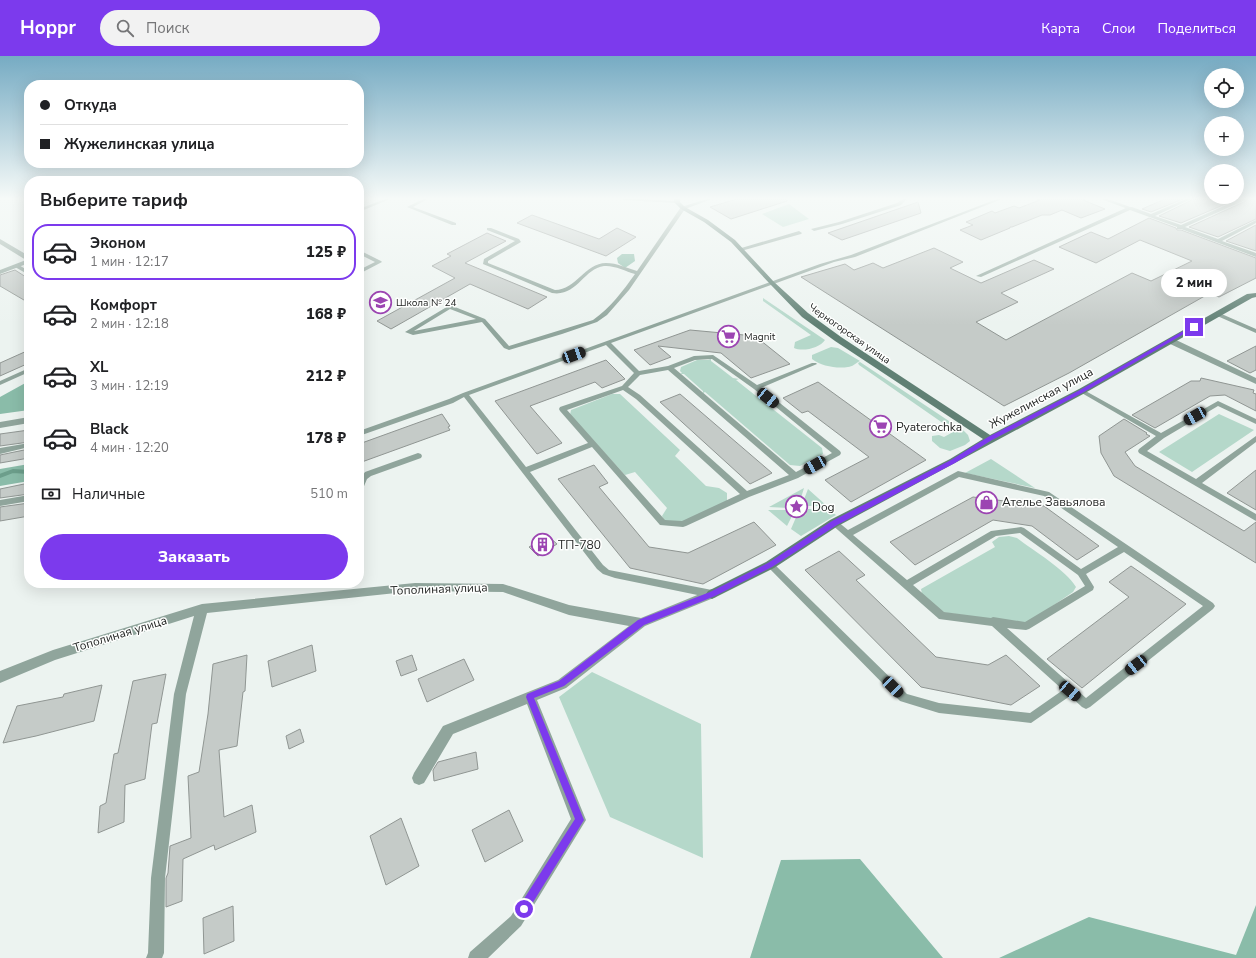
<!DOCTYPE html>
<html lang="ru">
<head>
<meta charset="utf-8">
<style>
	:root { --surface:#fff; --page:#f2f2f2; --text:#202124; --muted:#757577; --line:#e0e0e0; --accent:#7c3aed }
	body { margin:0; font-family:"Nunito Sans",sans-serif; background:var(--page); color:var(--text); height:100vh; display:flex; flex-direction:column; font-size:15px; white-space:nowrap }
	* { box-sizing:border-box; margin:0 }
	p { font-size:13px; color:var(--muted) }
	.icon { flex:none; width:22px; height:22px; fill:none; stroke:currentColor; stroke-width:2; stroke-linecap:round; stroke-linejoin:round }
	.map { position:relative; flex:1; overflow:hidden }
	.side { position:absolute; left:24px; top:120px; width:340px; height:412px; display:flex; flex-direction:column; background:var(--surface); border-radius:16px; box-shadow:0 4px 16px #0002 }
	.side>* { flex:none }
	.hud { position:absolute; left:24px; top:24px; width:340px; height:88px; border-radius:16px; box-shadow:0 4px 16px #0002; display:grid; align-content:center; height:88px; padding:0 16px; background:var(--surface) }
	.buttons { position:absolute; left:1204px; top:12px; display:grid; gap:8px }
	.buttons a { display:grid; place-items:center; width:40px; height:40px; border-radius:50%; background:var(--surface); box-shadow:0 4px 16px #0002; font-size:20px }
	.end { position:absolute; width:18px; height:18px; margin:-9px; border:5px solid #7c3aed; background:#fff; box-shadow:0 0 0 2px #fff }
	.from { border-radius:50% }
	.bubble { position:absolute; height:28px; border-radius:14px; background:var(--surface); box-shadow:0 4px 16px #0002; font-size:13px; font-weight:800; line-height:28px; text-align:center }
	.car { position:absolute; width:12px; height:24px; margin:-12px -6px; border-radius:5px; box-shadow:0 0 3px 1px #0007; background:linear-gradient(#222 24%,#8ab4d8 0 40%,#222 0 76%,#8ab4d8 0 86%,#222 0) }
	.hud b { display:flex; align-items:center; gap:14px; height:38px; font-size:15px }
	.hud b+b { border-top:1px solid var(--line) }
	.hud i { width:10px; height:10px; background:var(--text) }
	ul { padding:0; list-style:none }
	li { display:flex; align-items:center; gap:12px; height:56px; margin:0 8px 6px; padding:0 8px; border:2px solid transparent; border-radius:16px }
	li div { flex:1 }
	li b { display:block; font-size:15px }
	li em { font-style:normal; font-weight:800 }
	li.on { border-color:var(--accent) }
	li>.icon { width:36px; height:36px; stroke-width:1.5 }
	h2 { padding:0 16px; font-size:18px; line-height:48px }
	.pay { display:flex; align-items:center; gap:10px; height:44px; padding:0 16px; font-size:15px }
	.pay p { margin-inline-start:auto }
	.button { display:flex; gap:8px; margin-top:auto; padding:8px 16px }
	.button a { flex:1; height:46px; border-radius:24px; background:var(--accent); color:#fff; font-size:16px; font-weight:800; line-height:46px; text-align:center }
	header { display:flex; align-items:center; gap:24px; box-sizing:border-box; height:56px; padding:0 20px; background:var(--accent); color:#fff }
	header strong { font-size:19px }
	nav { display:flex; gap:22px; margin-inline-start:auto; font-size:14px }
	.search { width:280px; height:36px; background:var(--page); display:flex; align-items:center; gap:10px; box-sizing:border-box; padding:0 14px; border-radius:22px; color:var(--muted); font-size:15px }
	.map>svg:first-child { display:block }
	.green { fill:#b5d8ca }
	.forest { fill:#8abca9 }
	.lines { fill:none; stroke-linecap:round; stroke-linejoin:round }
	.stream { stroke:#6c9e8b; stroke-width:4 }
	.building { fill:#c5cbc8; stroke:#909693 }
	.lane { fill:#90a59c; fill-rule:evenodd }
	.street { fill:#90a59c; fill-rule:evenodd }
	.secondary { fill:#608074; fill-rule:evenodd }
	.route { fill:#7c3aed }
	.labels { text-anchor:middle; stroke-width:3; stroke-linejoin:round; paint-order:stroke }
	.far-poi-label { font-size:10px; fill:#242625; stroke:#fefffe; text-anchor:start }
	.far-street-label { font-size:10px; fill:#242625; stroke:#fefffe }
	.street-label { font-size:12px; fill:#242625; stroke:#fefffe }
	.poi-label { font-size:12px; fill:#242625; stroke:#fefffe; text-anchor:start }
</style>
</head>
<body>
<header>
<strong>Hoppr</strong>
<div class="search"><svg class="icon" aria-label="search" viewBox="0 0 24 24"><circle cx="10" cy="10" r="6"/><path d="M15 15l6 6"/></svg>Поиск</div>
<nav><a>Карта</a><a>Слои</a><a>Поделиться</a></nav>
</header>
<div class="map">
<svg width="1256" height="902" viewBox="0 0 1256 902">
	<rect width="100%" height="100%" fill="#ecf3f0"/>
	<path class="green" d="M789,148L809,163L783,171L762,158Z
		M763,242L825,284C820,292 803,296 794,292L795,286L811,279L763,245Z
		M831,291L838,292L860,305C856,307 852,311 848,311C837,313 821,310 812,303V299Z
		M711,303V305L733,322L739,323L736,324L822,392L823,398L800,410L790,409L705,336L703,337V335L684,318H680L682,317L680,315L681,311L697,304H708Z
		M860,306L964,375L968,379L970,385L965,389L950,395L940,392L932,385V380L939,379L944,381L953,376L950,372L859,309L858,307Z
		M612,338H620L680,394L675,400L706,430L719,432L727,437V445L680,467L665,466L662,460L667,452L635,416L625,419L570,359L571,354Z
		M1219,358L1254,374L1192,416L1159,396Z
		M991,403L1035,432L965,417Z
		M804,432L800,445L792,446L789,452L769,451Z
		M808,433L827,450H807L803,446Z
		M808,453H828L836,459L801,480L791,473L797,459H805Z
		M768,454H788L793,458L787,470Z
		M1009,480L1017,482C1034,495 1066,514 1076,531L1073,536L1026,568L941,556L922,538L921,533L995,491L992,486L999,481Z
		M592,616L701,668L703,802L610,761L559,641Z"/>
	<path class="forest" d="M622,198H634L635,205L625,212L618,207L617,202Z
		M29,325V354L0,358V341Z
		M29,408V425L0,430V413Z
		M860,803L943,902H750L781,804Z
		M1256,849V902H999L1089,861L1236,899Z"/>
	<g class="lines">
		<path class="stream" d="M0,420L13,415L29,416"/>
	</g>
	<path class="building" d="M737,143H787V145L731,163L710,151Z
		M1036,143H1085L1083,144L1105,153L1081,162L1062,154L1050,159H1042L1012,171H1010V172L981,184L960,174L973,169L966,166L992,155L995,157L1014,150L1019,152L1040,144Z
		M1165,143H1183L1151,156L1142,153Z
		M1192,143H1237L1181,167L1159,160L1192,144Z
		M1246,143H1256V163L1218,181L1189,171L1246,145Z
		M918,146L921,157L842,184L828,177Z
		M532,159L599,183L617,172L636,181L606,200L517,167Z
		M1149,162L1176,172L1177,174H1181L1256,202V222L1219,241L1210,237L1069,317L1004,350L801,221L845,208L854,214L873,207L883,212L934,192L963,206L950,212L981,227L1034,204L1054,213L1001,237L1018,246L976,266L1006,284L1132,217L1151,225L1192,205L1140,184L1096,207L1059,191L1091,176L1108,183Z
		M1256,169V195L1226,185Z
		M487,177L506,185L465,207L547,241L528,253L470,228L391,273L377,265L455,222L432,210L451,200L447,198Z
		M15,214L29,223V247L0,230V219Z
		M690,274L755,280L790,308L751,322L721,297L658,290L671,301L650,309L634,294Z
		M1256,290V314L1250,317L1227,305Z
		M29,294V307L0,320V307Z
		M606,304L625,323L602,332L595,326L530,350L562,387L537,398L495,345Z
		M1201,322L1254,334L1253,337L1256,338V355L1225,339L1210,340L1155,372L1132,359L1191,325H1200Z
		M818,326L865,360L926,404L851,446L825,424L869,401L808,355L802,357L783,342Z
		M680,338L772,417L750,428L660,346Z
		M442,358L450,370L448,371L450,374L359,407V388Z
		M1124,363L1147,377L1146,378L1150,380L1125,396L1135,410L1244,475L1256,466V507L1114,420L1101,397L1099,380Z
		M29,374V386L0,390V378Z
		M29,393V402L0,407V399Z
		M594,409L608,427L599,431L649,491L688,497L754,466L776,489L703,528L630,512L558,423Z
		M1256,414V454L1227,437Z
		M29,427V438L0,442V433Z
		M973,441L1044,450L1099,490L1077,504L1032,470L993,464L915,509L890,486Z
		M29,447V460L0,465V451Z
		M548,480L557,488L538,500L529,491Z
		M839,495L865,519L856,524L936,601L988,609L1006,599L1040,630L1011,649L921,631L805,514Z
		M1131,510L1186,548L1082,632L1047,603L1129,541L1109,526Z
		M312,589L316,615L272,631L268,605Z
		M247,599L245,635L243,636L237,690L219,694L224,761L252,749L256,776L215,794L214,789L183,803L182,845L166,851V822L168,817L170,790L191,782L188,720L199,716L208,658L213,608Z
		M412,599L417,614L401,620L396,605Z
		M464,603L474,624L427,646L418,623Z
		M166,618L157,667L152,668L145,723L125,729L124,766L98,777L100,750L106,747L114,698L118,697L133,625Z
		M102,629L94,665L36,680L3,687L17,650L63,641L64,638Z
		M300,673L304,686L289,693L286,680Z
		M476,696L478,713L434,725L433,714L438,706Z
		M509,754L523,785L485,806L472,774Z
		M401,762L419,810L386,829L370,780Z
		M233,850L234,885L204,898L203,862Z"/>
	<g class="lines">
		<path class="lane" d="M385,143H390L359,156V153Z
			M423,143H428L413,151L456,167V169H452L407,151Z
			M621,143H640L677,145L679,146L677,147L623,144Z
			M707,143H712L685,153L629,234L607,259L597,266L562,278L509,294L504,292L482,266L413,279L405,276L450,249L485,263L509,290L593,264C610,252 623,235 635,218C625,215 614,209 604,210C583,213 577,241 552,237L483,208L484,203L515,185L487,174V172H491L519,183L521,186L488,205V207L555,234C576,234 585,207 606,207C617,207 627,212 637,215L681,151ZM450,253L476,263L414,275Z
			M903,143H907L901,149L842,168L814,175L811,173L839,166L897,147Z
			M997,143H1002L855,201L834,206L611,287L639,315L668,310L694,300L713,299L757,329L812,307H816L817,308L761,332L840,395L841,397L840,399L798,422L749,441L686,470L683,471L660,469L592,391L530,416L603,509L609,514L712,534L715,535L716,538L715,541L712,542L615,522L603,518L597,513L464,341L453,347L359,380V375L449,343L463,337L820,208L851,199ZM606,289L634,317L622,330L560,351L559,353L560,355L588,387L526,411L469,339ZM712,303L754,333L832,397L796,416L674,312L695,304ZM668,314L789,419L747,435L640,339L628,331L640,319ZM623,334L636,343L740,438L682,465L665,464L567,354Z
			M1186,143H1191L1155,160L1181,169L1240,143H1245V144L1185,171L1218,183L1256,164V167L1222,185L1256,197V201L1181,173H1177V171L1130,154L981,221L976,220L1128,151H1132L1151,158Z
			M799,175L802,177L801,178L741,195L738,193Z
			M359,194L381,205L382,206L359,218V214L375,206L359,198Z
			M17,208L29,215V219L15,211L14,210Z
			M1217,256L1256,273V277L1215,259V257Z
			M29,312V316L0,329V325Z
			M1082,333L1161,377L1218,345L1256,363V368L1218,350L1164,382L1147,395L1196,423L1256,380V386L1202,427L1256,458V465L1139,397L1138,395L1139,393L1156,380L1080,336V334Z
			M29,387V391L0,398V392Z
			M418,397L421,398L422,400L421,402L371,420L367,423L362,435L359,436V425L365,416Z
			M958,415L1049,436L1213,547L1215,550L1213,553L1090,651L1086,653L1082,651L1070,640L1031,667L939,657L900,645L766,509L767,507H773L907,638L939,647L1030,657L1063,634L992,570L939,563L830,467L831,465H837L848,474ZM959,421L1044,440L1118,491L1081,513L1024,472L1021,471L991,475L907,524L853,479ZM1020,477L1078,519L1085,530L1025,566L993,561L991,562L944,556L913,529L996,480ZM1124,496L1203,550L1086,642L1007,572L1026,574L1029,573L1093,534L1094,531L1086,518Z
			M29,439V445L0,450V444Z"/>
		<path class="street" d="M1101,143H1108L1133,152L1128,153Z
			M0,183L29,200V207L0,218V214L26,204L0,188Z
			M1168,283H1174L1256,322V328L1168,287Z
			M29,361V367L0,372V366Z
			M415,527L503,528L569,549L641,562L712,533L716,535L718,538L716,541L645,570L566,632L537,644L586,764L521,870L488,902H468L470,896L511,860L571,763L527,648L453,678L424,727L419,729L414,727L412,722L414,717L443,670L558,624L629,570L569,559L503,536L415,535L207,557L186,638L165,822L164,897L162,902H146L148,897L151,822L174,638L194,560L55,604L0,627V615L53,594L202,548Z"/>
		<path class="secondary" d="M674,143H680V146L685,151L708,164L735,184L774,226L808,257L841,281L990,379L1079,333L1247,238L1256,237V241L1252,242L1085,337L838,470L774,512L712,543L708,541L706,538L708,535L766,506L830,464L950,403L983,383L835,285L802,261L770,228L731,186L704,166L681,153L674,146Z"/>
	</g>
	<linearGradient id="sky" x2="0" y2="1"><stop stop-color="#76abc3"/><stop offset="0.53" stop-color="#f6faf8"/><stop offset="1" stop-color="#f6faf8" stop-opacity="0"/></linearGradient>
	<rect width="1256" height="269" fill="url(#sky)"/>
	<path class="route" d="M1192,270L1196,271L1084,336L992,384L955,407L837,469L772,511L715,540L644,569L564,630L534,642L584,764L527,856L524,858L520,856L519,853L520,849L575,763L526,641L527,638L559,625L638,564L710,536L768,507L832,465L951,404L988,381L1080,334Z"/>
	<defs>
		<symbol id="school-ring" viewBox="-11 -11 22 22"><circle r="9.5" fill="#fefffe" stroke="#9c45b2" stroke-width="1.5"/><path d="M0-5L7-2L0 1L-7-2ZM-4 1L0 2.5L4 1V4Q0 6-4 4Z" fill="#9c45b2"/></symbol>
		<symbol id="supermarket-ring" viewBox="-11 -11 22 22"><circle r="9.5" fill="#fefffe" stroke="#9c45b2" stroke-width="1.5"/><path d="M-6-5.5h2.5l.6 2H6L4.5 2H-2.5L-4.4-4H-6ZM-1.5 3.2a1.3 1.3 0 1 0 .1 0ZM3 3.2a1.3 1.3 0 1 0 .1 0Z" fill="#9c45b2"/></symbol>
		<symbol id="shop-ring" viewBox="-11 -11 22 22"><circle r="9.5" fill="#fefffe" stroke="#9c45b2" stroke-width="1.5"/><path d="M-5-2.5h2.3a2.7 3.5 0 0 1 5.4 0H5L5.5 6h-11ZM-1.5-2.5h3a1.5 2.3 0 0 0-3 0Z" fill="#9c45b2"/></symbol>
		<symbol id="sight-ring" viewBox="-11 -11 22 22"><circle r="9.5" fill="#fefffe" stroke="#9c45b2" stroke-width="1.5"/><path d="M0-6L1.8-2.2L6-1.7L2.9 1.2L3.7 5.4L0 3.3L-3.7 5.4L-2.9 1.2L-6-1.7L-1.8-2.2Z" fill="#9c45b2"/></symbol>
		<symbol id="building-ring" viewBox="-11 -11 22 22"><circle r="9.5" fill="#fefffe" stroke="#9c45b2" stroke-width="1.5"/><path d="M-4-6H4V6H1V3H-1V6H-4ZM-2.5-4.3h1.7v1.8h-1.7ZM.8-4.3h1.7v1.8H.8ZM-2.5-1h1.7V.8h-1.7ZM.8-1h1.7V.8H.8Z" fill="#9c45b2"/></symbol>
	</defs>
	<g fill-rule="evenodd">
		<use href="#school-ring" x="368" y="234" width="25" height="25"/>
		<use href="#supermarket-ring" x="716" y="268" width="25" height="25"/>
		<use href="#supermarket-ring" x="868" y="358" width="25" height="25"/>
		<use href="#shop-ring" x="974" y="434" width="25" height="25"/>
		<use href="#sight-ring" x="784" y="438" width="25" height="25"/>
		<use href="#building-ring" x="530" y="476" width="25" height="25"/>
	</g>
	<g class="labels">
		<g class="far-poi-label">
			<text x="396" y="250">Школа № 24</text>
			<text x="744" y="284">Magnit</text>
		</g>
		<g class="far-street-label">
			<text transform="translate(850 277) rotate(35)" y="4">Черногорская улица</text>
		</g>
		<g class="street-label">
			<text transform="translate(1041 342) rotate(-28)" y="4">Жужелинская улица</text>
			<text transform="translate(439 533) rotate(-2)" y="4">Тополиная улица</text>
			<text transform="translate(120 578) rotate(-17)" y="4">Тополиная улица</text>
		</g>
		<g class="poi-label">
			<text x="896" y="375">Pyaterochka</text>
			<text x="1002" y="450">Ателье Завьялова</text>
			<text x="812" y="455">Dog</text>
			<text x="558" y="493">ТП-780</text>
		</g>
	</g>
</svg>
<div class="buttons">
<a><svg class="icon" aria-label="locate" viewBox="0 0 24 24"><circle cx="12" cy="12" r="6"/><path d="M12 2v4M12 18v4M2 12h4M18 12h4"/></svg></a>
<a>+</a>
<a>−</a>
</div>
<i class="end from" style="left:524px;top:853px"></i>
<i class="end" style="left:1194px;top:271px"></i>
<div class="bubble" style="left:1161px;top:213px;width:66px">2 мин</div>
<i class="car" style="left:574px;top:299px;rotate:70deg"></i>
<i class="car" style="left:768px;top:342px;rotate:129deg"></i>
<i class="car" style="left:1195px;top:360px;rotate:241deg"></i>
<i class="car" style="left:815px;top:409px;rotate:241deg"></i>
<i class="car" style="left:1136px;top:609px;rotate:232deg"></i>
<i class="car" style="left:893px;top:631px;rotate:135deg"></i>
<i class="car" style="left:1070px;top:635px;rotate:130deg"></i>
<div class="hud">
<b><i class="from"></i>Откуда</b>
<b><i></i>Жужелинская улица</b>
</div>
<section class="side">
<h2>Выберите тариф</h2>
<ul>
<li class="on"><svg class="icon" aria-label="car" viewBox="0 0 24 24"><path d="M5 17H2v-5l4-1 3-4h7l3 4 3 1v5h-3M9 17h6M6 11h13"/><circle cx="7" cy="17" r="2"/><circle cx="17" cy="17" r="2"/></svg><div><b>Эконом</b><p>1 мин · 12:17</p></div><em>125 ₽</em></li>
<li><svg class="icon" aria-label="car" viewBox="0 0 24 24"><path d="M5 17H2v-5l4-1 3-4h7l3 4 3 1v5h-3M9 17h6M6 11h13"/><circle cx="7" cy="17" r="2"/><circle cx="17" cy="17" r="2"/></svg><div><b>Комфорт</b><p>2 мин · 12:18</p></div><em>168 ₽</em></li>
<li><svg class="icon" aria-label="car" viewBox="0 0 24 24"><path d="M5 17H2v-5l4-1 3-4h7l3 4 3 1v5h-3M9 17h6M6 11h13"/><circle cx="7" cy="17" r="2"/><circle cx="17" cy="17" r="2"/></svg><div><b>XL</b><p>3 мин · 12:19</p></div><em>212 ₽</em></li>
<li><svg class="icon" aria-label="car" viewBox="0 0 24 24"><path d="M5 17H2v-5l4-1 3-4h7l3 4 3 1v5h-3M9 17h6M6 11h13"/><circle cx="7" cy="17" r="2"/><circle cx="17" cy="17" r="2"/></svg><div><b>Black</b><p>4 мин · 12:20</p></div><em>178 ₽</em></li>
</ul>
<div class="pay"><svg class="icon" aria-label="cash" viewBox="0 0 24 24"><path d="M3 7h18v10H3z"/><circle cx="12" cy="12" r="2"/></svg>Наличные<p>510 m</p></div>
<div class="button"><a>Заказать</a></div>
</section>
</div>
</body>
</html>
